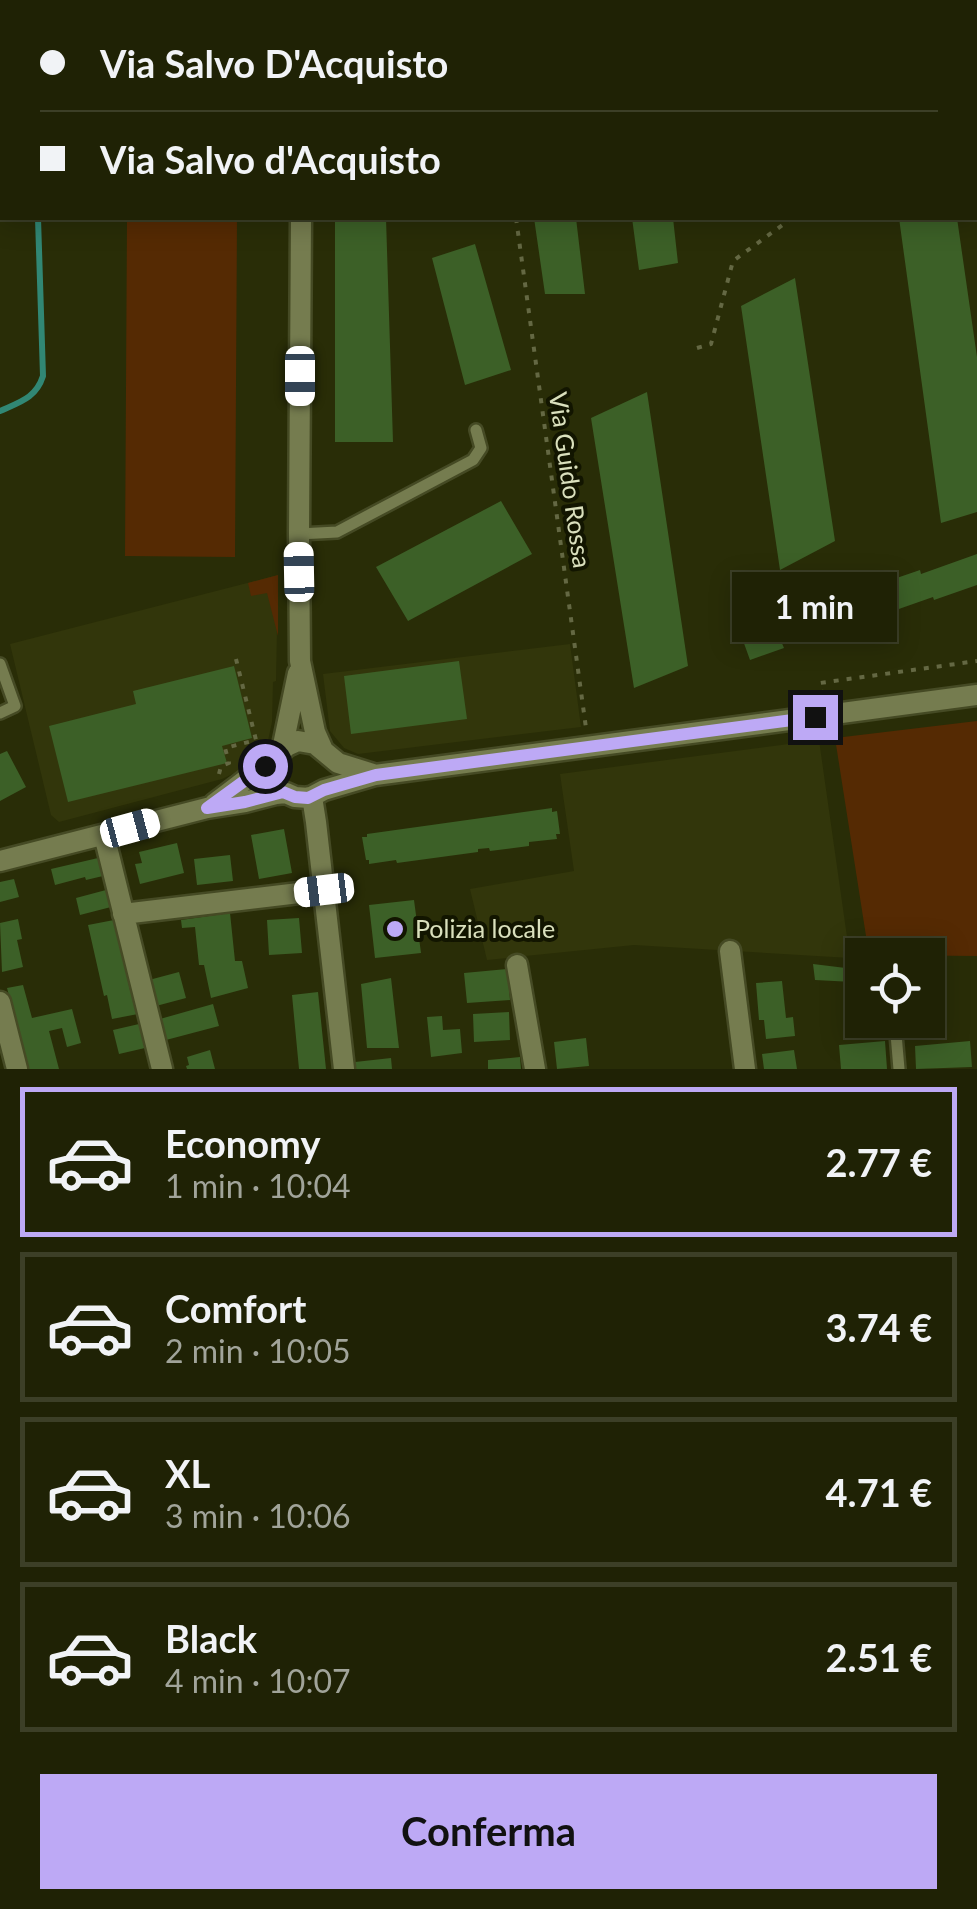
<!DOCTYPE html>
<html lang="it">
<head>
<meta charset="utf-8">
<style>
	:root { --surface:#1f2205; --page:#2c2f13; --text:#f1f3f6; --muted:#a1a49a; --line:#3c3f27; --accent:#bda9f5 }
	body { margin:0; font-family:Lato,sans-serif; background:var(--page); color:var(--text); height:100vh; display:flex; flex-direction:column; font-size:38px; white-space:nowrap }
	* { box-sizing:border-box; margin:0 }
	p { font-size:32px; color:var(--muted) }
	.icon { flex:none; width:55px; height:55px; fill:none; stroke:currentColor; stroke-width:2; stroke-linecap:round; stroke-linejoin:round }
	.map { position:relative; height:1069px; overflow:hidden }
	.sheet { display:flex; flex-direction:column; background:var(--surface); flex:1 }
	.sheet>* { flex:none }
	.guide { position:absolute; left:0px; top:0px; width:978px; height:220px; box-shadow:0 5px 25px #0003,0 0 0 2px var(--line); display:grid; align-content:center; height:220px; padding:0 40px; background:var(--surface) }
	.tools { position:absolute; left:845px; top:938px; display:grid; gap:20px }
	.tools a { display:grid; place-items:center; width:100px; height:100px; border-radius:0px; background:var(--surface); box-shadow:0 5px 25px #0003,0 0 0 2px var(--line); font-size:50px }
	.end { position:absolute; width:45px; height:45px; margin:-22px; border:12px solid #bda9f5; background:#111; box-shadow:0 0 0 5px #111 }
	.from { border-radius:50% }
	.bubble { position:absolute; height:70px; border-radius:0px; background:var(--surface); box-shadow:0 5px 25px #0003,0 0 0 2px var(--line); font-size:32px; font-weight:700; line-height:70px; text-align:center }
	.car { position:absolute; width:30px; height:60px; margin:-30px -15px; border-radius:12px; box-shadow:0 0 8px 2px #0007; background:linear-gradient(#fff 24%,#345 0 40%,#fff 0 76%,#345 0 86%,#fff 0) }
	.guide b { display:flex; align-items:center; gap:35px; height:95px; font-size:38px }
	.guide b+b { border-top:2px solid var(--line) }
	.guide i { width:25px; height:25px; background:var(--text) }
	ul { padding:18px 0 0; list-style:none }
	li { display:flex; align-items:center; gap:30px; height:150px; margin:0 20px 15px; padding:0 20px; border:5px solid var(--line); border-radius:0px }
	li div { flex:1 }
	li b { display:block; font-size:38px }
	li em { font-style:normal; font-weight:700 }
	li.on { border-color:var(--accent) }
	li>.icon { width:90px; height:90px; stroke-width:1.5 }
	.action { display:flex; gap:20px; margin-top:auto; padding:20px 40px }
	.action a { flex:1; height:115px; border-radius:0px; background:var(--accent); color:#111; font-size:40px; font-weight:700; line-height:115px; text-align:center }
	.map>svg:first-child { display:block }
	.built { fill:#32360b }
	.green { fill:#552a03 }
	.lines { fill:none; stroke-linecap:round; stroke-linejoin:round }
	.stream { stroke:#318774; stroke-width:6 }
	.building { fill:#3c6027 }
	.lane-casing { stroke:#454a24; stroke-width:16 }
	.street-casing { stroke:#454a24; stroke-width:25 }
	.secondary-casing { stroke:#454a24; stroke-width:25 }
	.path { stroke:#646843; stroke-width:4; stroke-dasharray:5 8; stroke-linecap:butt }
	.lane { stroke:#757c4f; stroke-width:11 }
	.street { stroke:#757c4f; stroke-width:20 }
	.secondary { stroke:#a1ab60; stroke-width:20 }
	.route { stroke:#bda9f5; stroke-width:12 }
	.poi-dot { fill:#bda9f5; stroke:#121500; stroke-width:4 }
	.labels { text-anchor:middle; stroke-width:8; stroke-linejoin:round; paint-order:stroke }
	.street-label { font-size:25px; fill:#dae0bd; stroke:#121500 }
	.poi-label { font-size:25px; fill:#dae0bd; stroke:#121500; text-anchor:start }
</style>
</head>
<body>
<div class="map">
<svg width="977" height="1069" viewBox="0 0 977 1069">
	<rect width="100%" height="100%" fill="#292d07"/>
	<path class="built" d="M278,575L276,681L273,682L272,722L266,750L243,769L222,779L59,822L51,815L10,644Z
		M570,644L581,727L358,754L344,748L330,731L323,674Z
		M819,740L850,958L634,945L487,960L470,889L574,871L560,774Z"/>
	<path class="green" d="M127,218H237L235,557L125,556Z
		M278,575V636L267,593L251,596L248,583Z
		M977,721V956L869,955L835,738Z"/>
	<g class="lines">
		<path class="stream" d="M218,0L219,2
			M360,0L368,2
			M228,2L230,0
			M461,2L487,0
			M0,411C20,402 36,398 43,376L38,218"/>
	</g>
	<path class="building" d="M335,218H386L393,442H335Z
		M534,218H576L585,294H545Z
		M632,218H673L678,263L639,270Z
		M899,218H957L977,357V512L941,523Z
		M475,244L511,370L465,385L432,258Z
		M795,278L835,541L780,570L741,306Z
		M647,392L688,666L634,688L591,418Z
		M501,501L532,554L408,621L376,567Z
		M977,554V585L934,600L933,597L896,610L895,605L822,631L821,627L781,641L784,648L750,660L741,635L777,622L773,613L883,576L885,582L920,570L921,574Z
		M459,661L467,719L351,734L344,676Z
		M234,666L252,738L222,746L227,763L68,802L49,726L136,704L133,691Z
		M7,751L26,787L0,801V754Z
		M552,808V812L557,811L560,834H556L557,839L529,842V846L490,851L489,848L478,849V852L397,863L396,860L369,864V860H366L362,837H367V834Z
		M284,829L292,873L259,879L251,835Z
		M177,843L184,873L140,884L135,864L142,863L139,852Z
		M230,855L233,881L197,885L194,859Z
		M98,858L103,876L86,880L85,877L55,885L51,869Z
		M14,879L19,897L0,902V882Z
		M106,890L111,907L80,915L76,898Z
		M414,900L421,953L375,958L369,905Z
		M230,913L235,961H242L248,988L211,998L204,965H199L195,927L182,928L181,920Z
		M299,918L302,953L269,955L267,920Z
		M18,919L22,939L17,940L23,967L2,972L0,923Z
		M114,920L130,990H133L138,1014L112,1019L107,995L104,996L88,925Z
		M813,964L854,969L853,982L815,980Z
		M507,969L508,979H513V987L509,988L510,1000L467,1003L464,973Z
		M179,972L186,998L156,1006L149,980Z
		M391,978L399,1048H367L361,984Z
		M782,981L786,1018L793,1017L795,1036L766,1039L764,1020H759L756,983Z
		M23,985L32,1018L72,1009L81,1043L67,1047L62,1028L49,1031L59,1069H28L7,988Z
		M318,992L326,1069H299L292,995Z
		M213,1004L219,1026L166,1040L160,1019Z
		M509,1012L510,1040L474,1042L473,1014Z
		M442,1016L443,1030L460,1029L462,1053L431,1057L427,1017Z
		M139,1024L145,1048L119,1054L113,1030Z
		M586,1038L589,1066L557,1069L554,1042Z
		M885,1041L887,1069H841L839,1045Z
		M970,1041L972,1067L916,1069L915,1046Z
		M210,1050L215,1069H187L186,1066L189,1065L187,1057Z
		M794,1050L797,1069H764L762,1054Z
		M520,1057L521,1069H488V1060Z
		M391,1058L392,1069H356L355,1062Z"/>
	<g class="lines">
		<defs>
			<path id="lane" d="M299,534L337,532L473,460L481,448L476,430
				M0,664L15,706L0,713
				M896,1034L899,1069"/>
			<path id="street" d="M301,218L299,534L300,661L315,732L323,750
				M282,750L298,673
				M309,797L313,803L316,822L344,1069
				M214,804L273,759L287,746L298,741L315,744L338,763L373,774
				M104,835L162,1069
				M0,861L207,808L245,802L276,794L286,793L295,797L309,798L324,790L375,775L977,695
				M123,914L324,890
				M730,951L745,1069
				M517,965L535,1069
				M0,1002L17,1069"/>
			<path id="secondary" d="M947,2L971,0
				M0,180L2,179"/>
		</defs>
		<use href="#lane" class="lane-casing"/>
		<use href="#street" class="street-casing"/>
		<use href="#secondary" class="secondary-casing"/>
		<path class="path" d="M324,0L329,2
			M245,2L248,0
			M595,2L627,0
			M0,135H2
			M516,218L586,728
			M31,222V218
			M697,348L711,344L733,261L792,218
			M822,695L820,683L977,661
			M219,774L221,766L229,763L225,748L256,740L236,659"/>
		<use href="#lane" class="lane"/>
		<use href="#street" class="street"/>
		<use href="#secondary" class="secondary"/>
	</g>
	<g class="lines">
		<path class="route" d="M265,766L207,808L245,802L283,792L295,797L308,798L324,790L376,775L815,717"/>
	</g>
	<circle class="poi-dot" cx="395" cy="929" r="10"/>
	<g class="labels">
		<g class="street-label">
			<text transform="translate(570 480) rotate(82)" y="9">Via Guido Rossa</text>
		</g>
		<g class="poi-label">
			<text x="415" y="938">Polizia locale</text>
		</g>
	</g>
</svg>
<div class="tools">
<a><svg class="icon" aria-label="locate" viewBox="0 0 24 24"><circle cx="12" cy="12" r="6"/><path d="M12 2v4M12 18v4M2 12h4M18 12h4"/></svg></a>
</div>
<i class="end from" style="left:265px;top:766px"></i>
<i class="end" style="left:815px;top:717px"></i>
<div class="bubble" style="left:732px;top:572px;width:165px">1 min</div>
<i class="car" style="left:300px;top:376px;rotate:180deg"></i>
<i class="car" style="left:299px;top:572px;rotate:359deg"></i>
<i class="car" style="left:130px;top:828px;rotate:75deg"></i>
<i class="car" style="left:324px;top:890px;rotate:263deg"></i>
<div class="guide">
<b><i class="from"></i>Via Salvo D'Acquisto</b>
<b><i></i>Via Salvo d'Acquisto</b>
</div>
</div>
<section class="sheet">
<ul>
<li class="on"><svg class="icon" aria-label="car" viewBox="0 0 24 24"><path d="M5 17H2v-5l4-1 3-4h7l3 4 3 1v5h-3M9 17h6M6 11h13"/><circle cx="7" cy="17" r="2"/><circle cx="17" cy="17" r="2"/></svg><div><b>Economy</b><p>1 min · 10:04</p></div><em>2.77 €</em></li>
<li><svg class="icon" aria-label="car" viewBox="0 0 24 24"><path d="M5 17H2v-5l4-1 3-4h7l3 4 3 1v5h-3M9 17h6M6 11h13"/><circle cx="7" cy="17" r="2"/><circle cx="17" cy="17" r="2"/></svg><div><b>Comfort</b><p>2 min · 10:05</p></div><em>3.74 €</em></li>
<li><svg class="icon" aria-label="car" viewBox="0 0 24 24"><path d="M5 17H2v-5l4-1 3-4h7l3 4 3 1v5h-3M9 17h6M6 11h13"/><circle cx="7" cy="17" r="2"/><circle cx="17" cy="17" r="2"/></svg><div><b>XL</b><p>3 min · 10:06</p></div><em>4.71 €</em></li>
<li><svg class="icon" aria-label="car" viewBox="0 0 24 24"><path d="M5 17H2v-5l4-1 3-4h7l3 4 3 1v5h-3M9 17h6M6 11h13"/><circle cx="7" cy="17" r="2"/><circle cx="17" cy="17" r="2"/></svg><div><b>Black</b><p>4 min · 10:07</p></div><em>2.51 €</em></li>
</ul>
<div class="action"><a>Conferma</a></div>
</section>
</body>
</html>
